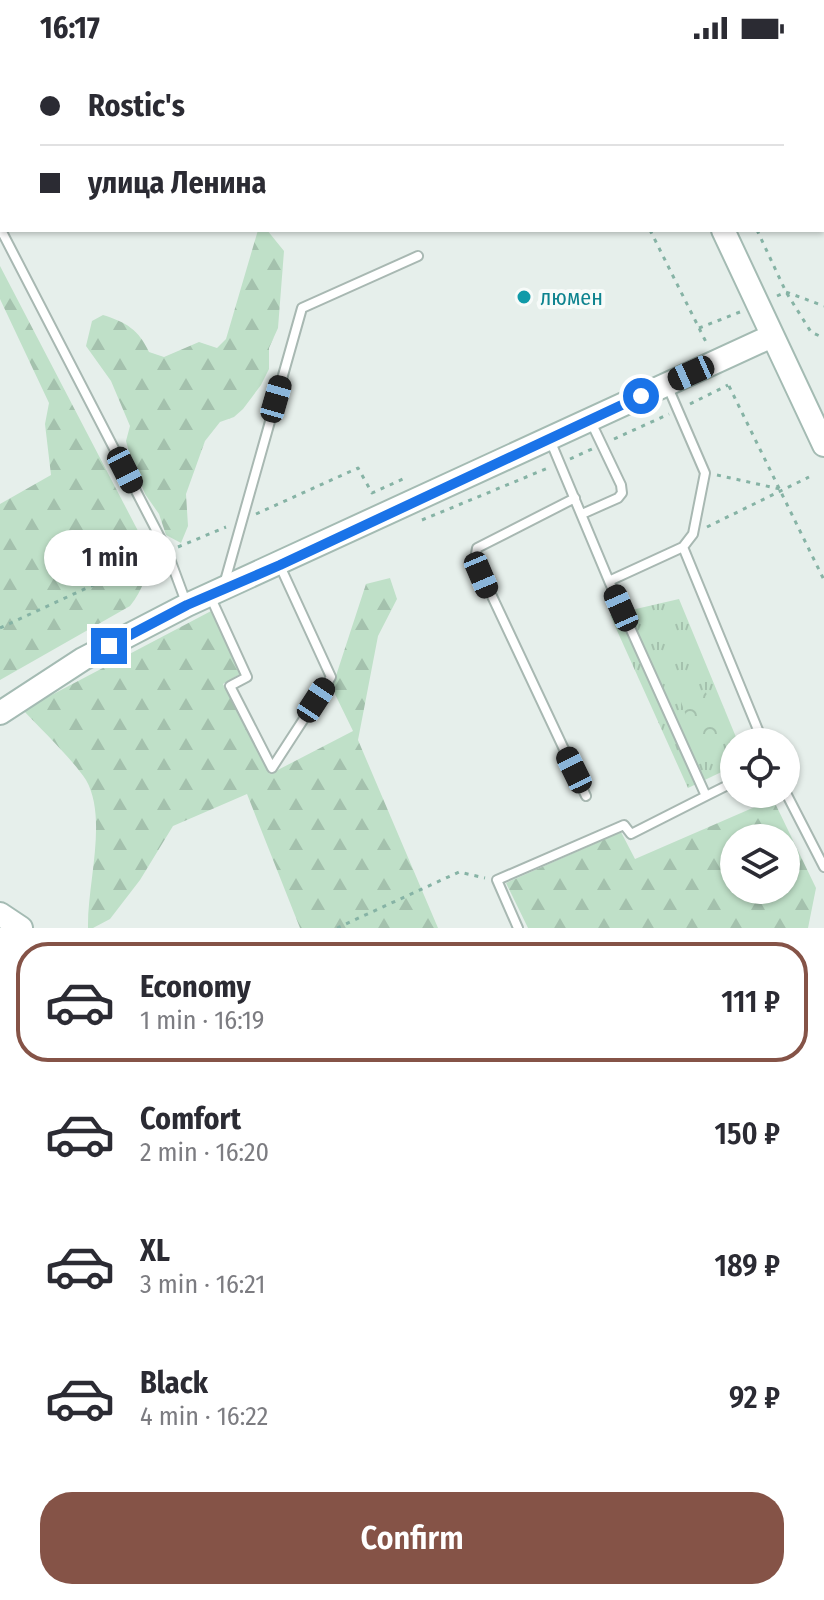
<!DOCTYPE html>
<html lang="en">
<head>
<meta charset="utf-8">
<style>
	:root { --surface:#fff; --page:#f7f7f7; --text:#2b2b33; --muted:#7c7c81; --line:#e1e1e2; --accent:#855347 }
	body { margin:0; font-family:"Fira Sans Condensed",sans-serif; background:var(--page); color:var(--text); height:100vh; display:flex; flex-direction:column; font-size:30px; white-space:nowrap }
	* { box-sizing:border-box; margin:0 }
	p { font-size:26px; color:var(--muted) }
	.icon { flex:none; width:44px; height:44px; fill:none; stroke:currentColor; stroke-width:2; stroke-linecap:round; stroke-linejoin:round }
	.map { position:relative; height:872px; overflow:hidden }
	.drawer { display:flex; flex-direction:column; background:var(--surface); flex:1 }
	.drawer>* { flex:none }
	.guide { position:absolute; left:0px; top:0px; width:824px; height:176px; box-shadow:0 2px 6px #0004; display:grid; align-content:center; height:176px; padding:0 40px; background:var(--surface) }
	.controls { position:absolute; left:720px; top:672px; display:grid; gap:16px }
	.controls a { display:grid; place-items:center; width:80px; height:80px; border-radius:50%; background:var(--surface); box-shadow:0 2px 6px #0004; font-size:40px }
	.end { position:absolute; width:36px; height:36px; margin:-18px; border:10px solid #1a73e8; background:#fff; box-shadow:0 0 0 4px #fff }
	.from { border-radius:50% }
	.bubble { position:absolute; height:56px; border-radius:28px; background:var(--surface); box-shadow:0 2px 6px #0004; font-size:26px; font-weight:600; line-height:56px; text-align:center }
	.car { position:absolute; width:24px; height:48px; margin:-24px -12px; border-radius:10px; box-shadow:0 0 6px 2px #0007; background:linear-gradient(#222 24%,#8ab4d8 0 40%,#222 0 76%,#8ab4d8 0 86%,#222 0) }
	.guide b { display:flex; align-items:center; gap:28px; height:76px; font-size:30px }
	.guide b+b { border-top:2px solid var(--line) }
	.guide i { width:20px; height:20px; background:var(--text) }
	ul { padding:14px 0 0; list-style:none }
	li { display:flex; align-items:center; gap:24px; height:120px; margin:0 16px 12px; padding:0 24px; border:4px solid transparent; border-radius:32px }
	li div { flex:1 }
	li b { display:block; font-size:30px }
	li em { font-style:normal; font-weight:600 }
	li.selected { border-color:var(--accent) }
	li>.icon { width:72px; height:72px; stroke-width:1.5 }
	.primary-button { display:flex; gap:16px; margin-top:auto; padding:16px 40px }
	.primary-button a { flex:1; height:92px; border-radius:32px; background:var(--accent); color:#fff; font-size:32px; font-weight:600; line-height:92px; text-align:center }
	.status { display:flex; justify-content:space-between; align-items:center; height:56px; padding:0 40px; background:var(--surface); direction:ltr }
	.status svg { height:22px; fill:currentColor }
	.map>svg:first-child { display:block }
	.grass { fill:url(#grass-tufts) }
	.forest { fill:url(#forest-firs); fill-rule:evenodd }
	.park { fill:url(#park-crowns) }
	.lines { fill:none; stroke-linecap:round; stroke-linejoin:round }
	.lane-casing { stroke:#a8b8b2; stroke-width:12 }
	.secondary-casing { stroke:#a4bbb3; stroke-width:26 }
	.path { stroke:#86b3a5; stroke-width:3; stroke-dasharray:4 6; stroke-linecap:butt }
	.lane { stroke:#fff; stroke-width:8 }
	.secondary { stroke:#fff; stroke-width:22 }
	.route { stroke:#1a73e8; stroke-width:10 }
	.culture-dot { fill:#0f9aa8; stroke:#f7fbf9; stroke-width:3 }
	.labels { text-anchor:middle; stroke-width:8; stroke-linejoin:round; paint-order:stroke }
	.culture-label { font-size:22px; fill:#0d838f; stroke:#f7fbf9; text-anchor:start }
</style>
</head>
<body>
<div class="status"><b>16:17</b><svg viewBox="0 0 49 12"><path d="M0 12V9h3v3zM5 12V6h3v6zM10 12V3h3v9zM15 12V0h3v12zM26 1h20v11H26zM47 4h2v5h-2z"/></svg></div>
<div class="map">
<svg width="824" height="872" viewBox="0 0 824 872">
	<defs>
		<pattern id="grass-tufts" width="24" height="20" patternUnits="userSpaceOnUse" patternTransform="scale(2)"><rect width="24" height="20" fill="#bfe0c8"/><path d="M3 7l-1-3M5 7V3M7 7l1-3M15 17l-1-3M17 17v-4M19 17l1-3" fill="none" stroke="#a4c1ad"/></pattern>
		<pattern id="forest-firs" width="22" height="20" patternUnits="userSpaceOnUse" patternTransform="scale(2)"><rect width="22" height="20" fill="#bfe0c8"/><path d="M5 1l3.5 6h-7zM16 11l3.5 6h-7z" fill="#a4c1ad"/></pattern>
		<pattern id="park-crowns" width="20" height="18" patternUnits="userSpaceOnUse" patternTransform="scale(2)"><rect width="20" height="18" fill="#bfe0c8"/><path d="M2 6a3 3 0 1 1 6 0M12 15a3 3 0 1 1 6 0" fill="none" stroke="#a4c1ad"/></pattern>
	</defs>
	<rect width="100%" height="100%" fill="#e6efeb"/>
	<path class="grass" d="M679,543L738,686H734V710L688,732L610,559Z"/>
	<path class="forest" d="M258,174H267L284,195L278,272L269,292V313L261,329L243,353L234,361L220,366L205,385L186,438L188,470L181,487L166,479L159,458L145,438L131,403L126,385L130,370L111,325L86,290L92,265L103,259C126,266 139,274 149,296L164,301L199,286L217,292L226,283Z
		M0,210L149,496C148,517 143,534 130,550L0,624V448L51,419L45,368L49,347L0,243Z
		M390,522L397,543L378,580L358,684L438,872H300L247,738L173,770L140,824L110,863L93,872H88C87,828 108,762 86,724C73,704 41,673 23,654L213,554L240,618L223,628L270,718L353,675L332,632L366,528Z
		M773,743L816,832L808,872H528L506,827L621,776L635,803ZM734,782H786V834H734Z"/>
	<path class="park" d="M705,634L723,681L697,690L680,643Z"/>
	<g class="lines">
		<defs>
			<path id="lane" d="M272,0L273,2
				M435,0L436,2
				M774,0L775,2
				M822,96L824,100
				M0,172L167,495L187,549
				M667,329L705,417L693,478L683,491L763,686
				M575,442L477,492L475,504L586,740
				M582,458L618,442L622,437L621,429L590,364
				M225,525L302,252L418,200
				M609,525L683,491
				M210,540L247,621L230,630L272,712L331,621L280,510
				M786,737L824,811
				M706,740L734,726
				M518,872L497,824L624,769L631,778L706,740L609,525L550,384"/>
			<path id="secondary" d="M639,0L640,2
				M723,174L824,389
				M0,657L83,603L187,549L772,280
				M0,858L21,872"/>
		</defs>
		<use href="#lane" class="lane-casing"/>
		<use href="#secondary" class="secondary-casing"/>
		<path class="path" d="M565,0L566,2
			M674,0L676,2
			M650,174L707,288
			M757,174L786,236L811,276L824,282
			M777,240L786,236L824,250
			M699,272L740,256
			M729,330L824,524
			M690,348L728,329
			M614,383L669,358
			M570,403L592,393
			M717,419L780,433
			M256,458L358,412L372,437L403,423L405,428
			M422,464L548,412
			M707,471L809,421
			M178,491L226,471
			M0,572L156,500
			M337,872L459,816L485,822"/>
		<use href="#lane" class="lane"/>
		<use href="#secondary" class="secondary"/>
	</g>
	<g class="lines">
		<path class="route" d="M109,590L187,549L280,509L641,340"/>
	</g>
	<circle class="culture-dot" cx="524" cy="241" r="8"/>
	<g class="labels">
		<g class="culture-label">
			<text x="540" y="249">люмен</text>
		</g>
	</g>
</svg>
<div class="controls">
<a><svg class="icon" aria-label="locate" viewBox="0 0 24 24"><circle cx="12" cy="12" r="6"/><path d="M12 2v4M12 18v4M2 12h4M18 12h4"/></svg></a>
<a><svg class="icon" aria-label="layers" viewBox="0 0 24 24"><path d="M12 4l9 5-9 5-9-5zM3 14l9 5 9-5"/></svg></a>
</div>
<i class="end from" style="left:641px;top:340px"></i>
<i class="end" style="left:109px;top:590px"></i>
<div class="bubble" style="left:44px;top:474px;width:132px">1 min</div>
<i class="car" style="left:691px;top:317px;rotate:246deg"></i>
<i class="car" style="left:276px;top:343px;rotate:16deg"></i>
<i class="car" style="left:125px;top:414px;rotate:153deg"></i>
<i class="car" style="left:481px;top:519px;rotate:157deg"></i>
<i class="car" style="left:621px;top:552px;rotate:336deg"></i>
<i class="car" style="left:316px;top:644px;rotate:33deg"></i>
<i class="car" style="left:574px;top:714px;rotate:334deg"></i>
<div class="guide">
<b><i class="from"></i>Rostiс's</b>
<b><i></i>улица Ленина</b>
</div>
</div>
<section class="drawer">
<ul>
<li class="selected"><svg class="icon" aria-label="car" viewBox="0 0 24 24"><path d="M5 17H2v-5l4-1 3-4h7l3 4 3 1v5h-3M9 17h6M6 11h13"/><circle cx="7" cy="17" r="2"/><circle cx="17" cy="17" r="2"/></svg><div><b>Economy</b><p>1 min · 16:19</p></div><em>111 ₽</em></li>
<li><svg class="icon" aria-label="car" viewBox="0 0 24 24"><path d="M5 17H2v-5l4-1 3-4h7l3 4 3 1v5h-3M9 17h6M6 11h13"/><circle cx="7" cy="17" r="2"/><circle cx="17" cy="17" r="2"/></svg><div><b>Comfort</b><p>2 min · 16:20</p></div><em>150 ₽</em></li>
<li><svg class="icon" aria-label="car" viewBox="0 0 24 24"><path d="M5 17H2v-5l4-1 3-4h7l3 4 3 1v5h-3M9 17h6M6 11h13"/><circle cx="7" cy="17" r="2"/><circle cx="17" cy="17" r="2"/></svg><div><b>XL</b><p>3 min · 16:21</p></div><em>189 ₽</em></li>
<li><svg class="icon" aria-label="car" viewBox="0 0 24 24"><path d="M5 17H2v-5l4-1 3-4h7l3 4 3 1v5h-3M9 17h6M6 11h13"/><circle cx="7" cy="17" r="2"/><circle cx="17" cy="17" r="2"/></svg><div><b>Black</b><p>4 min · 16:22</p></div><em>92 ₽</em></li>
</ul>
<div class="primary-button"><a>Confirm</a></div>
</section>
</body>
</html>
